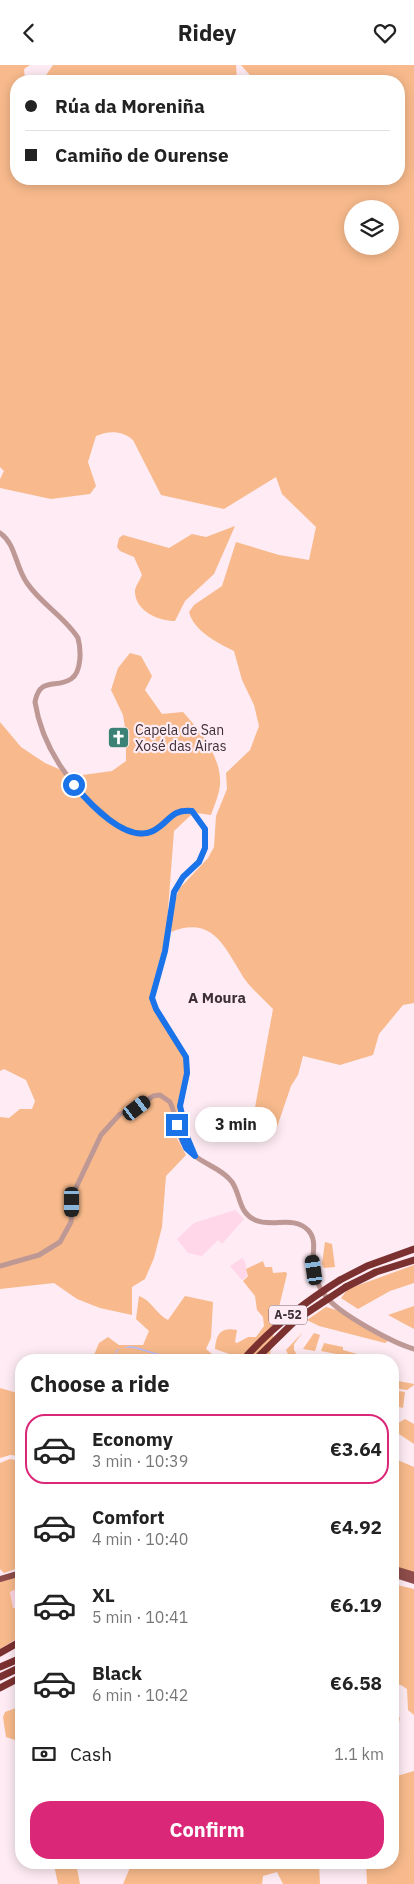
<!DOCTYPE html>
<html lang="en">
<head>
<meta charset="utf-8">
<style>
	:root { --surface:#fff; --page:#f6f6f6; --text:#222; --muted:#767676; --line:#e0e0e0; --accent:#db2777 }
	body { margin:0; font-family:"IBM Plex Sans",sans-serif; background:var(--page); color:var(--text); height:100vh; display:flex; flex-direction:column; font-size:19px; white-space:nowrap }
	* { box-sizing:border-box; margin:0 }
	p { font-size:16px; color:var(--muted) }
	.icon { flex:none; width:28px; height:28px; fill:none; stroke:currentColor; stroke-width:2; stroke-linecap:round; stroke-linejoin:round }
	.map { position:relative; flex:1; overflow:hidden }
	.panel { position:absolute; left:15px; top:1289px; width:384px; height:515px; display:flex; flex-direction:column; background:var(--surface); border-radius:20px; box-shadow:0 2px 12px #0003 }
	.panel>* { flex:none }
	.guide { position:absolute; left:10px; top:10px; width:395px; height:110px; border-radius:20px; box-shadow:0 2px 12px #0003; display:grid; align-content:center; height:110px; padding:0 15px; background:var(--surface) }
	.fabs { position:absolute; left:344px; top:135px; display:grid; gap:10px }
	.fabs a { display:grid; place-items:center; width:55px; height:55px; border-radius:50%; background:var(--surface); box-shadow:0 2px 12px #0003; font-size:25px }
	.end { position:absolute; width:22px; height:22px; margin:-11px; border:6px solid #1a73e8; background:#fff; box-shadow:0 0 0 2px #fff }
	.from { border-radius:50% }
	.bubble { position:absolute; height:35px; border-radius:18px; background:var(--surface); box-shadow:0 2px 12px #0003; font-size:16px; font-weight:700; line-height:35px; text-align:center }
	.car { position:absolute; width:15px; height:30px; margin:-15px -8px; border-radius:6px; box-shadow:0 0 4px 1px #0007; background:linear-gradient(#222 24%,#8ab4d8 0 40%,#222 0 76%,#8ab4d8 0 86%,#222 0) }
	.guide b { display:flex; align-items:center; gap:18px; height:48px; font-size:19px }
	.guide b+b { border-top:1px solid var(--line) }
	.guide i { width:12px; height:12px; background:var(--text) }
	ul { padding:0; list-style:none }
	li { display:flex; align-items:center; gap:15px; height:70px; margin:0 10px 8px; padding:0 5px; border:2px solid transparent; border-radius:20px }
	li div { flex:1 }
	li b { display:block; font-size:19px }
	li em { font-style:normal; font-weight:700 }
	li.current { border-color:var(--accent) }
	li>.icon { width:45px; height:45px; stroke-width:1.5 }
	h2 { padding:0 15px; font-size:22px; line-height:60px }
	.pay { display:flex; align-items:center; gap:12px; height:55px; padding:0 15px; font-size:19px }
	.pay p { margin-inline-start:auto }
	.primary-button { display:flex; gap:10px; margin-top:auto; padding:10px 15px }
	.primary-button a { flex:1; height:58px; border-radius:20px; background:var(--accent); color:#fff; font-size:20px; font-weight:700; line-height:58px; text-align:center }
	header { display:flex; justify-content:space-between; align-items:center; height:65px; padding:0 15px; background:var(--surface); font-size:22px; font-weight:700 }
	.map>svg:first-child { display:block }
	.built { fill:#ffd7e8 }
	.green { fill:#f8ba8c; fill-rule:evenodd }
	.water { fill:#babcf7 }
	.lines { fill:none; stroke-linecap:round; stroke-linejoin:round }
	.minor { stroke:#be9895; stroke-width:5 }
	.major { stroke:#8e4d4a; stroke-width:6 }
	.highway { stroke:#7b3130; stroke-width:7 }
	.highway-bridge { stroke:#7b3130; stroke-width:7 }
	.route { stroke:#1a73e8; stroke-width:6 }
	.labels { text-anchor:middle; stroke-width:4.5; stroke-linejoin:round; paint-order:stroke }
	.shield { fill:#feebf3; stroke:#76676e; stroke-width:1 }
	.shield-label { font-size:12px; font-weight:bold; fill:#3c2f35 }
	.poi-label { font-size:14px; fill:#3c2f35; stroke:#feebf3; text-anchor:start }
	.neighbourhood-label { font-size:15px; font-weight:bold; fill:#3c2f35; stroke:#feebf3 }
</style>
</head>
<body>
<header><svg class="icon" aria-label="back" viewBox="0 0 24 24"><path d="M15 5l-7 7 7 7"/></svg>Ridey<svg class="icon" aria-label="heart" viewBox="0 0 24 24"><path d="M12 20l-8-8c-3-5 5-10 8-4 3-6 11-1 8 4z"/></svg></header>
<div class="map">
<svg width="414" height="1819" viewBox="0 0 414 1819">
	<rect width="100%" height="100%" fill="#feebf3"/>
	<path class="built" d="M235,1145L244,1154L222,1179L218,1175L202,1191L188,1188L177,1174L194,1158Z
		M242,1193L245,1196L247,1211L242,1215L230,1201Z
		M21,1522V1543H13L10,1527Z"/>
	<path class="green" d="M0,0H30L24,4L25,16H16V114H399V16H255L241,0H414V938L403,940L379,969L373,990L340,1000L303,991L298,1010L291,1021L276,1065L254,1048L273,944C264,935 254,926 246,916C226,887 216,849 171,867L173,841L179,824L208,793L214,782L216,751L227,724L226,708L250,685L259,661L254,640L242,615L234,586C216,577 194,566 189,547L194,540L222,521L236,477L279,490L309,495L316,462L282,429L276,412L224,444L161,430L133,375C123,366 109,365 96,371L88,397L96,421L90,429L51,434L0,423V414L4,406L0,402ZM352,144H390V181H352Z
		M53,0H236L237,16H42Z
		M235,461L214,509L185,536L175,556C159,556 134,546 135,525C136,520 140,515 142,510L134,492L120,486L117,482L119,473L123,470L169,483L192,469L206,472Z
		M130,588L141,591L152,611L145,625L162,649L183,647C200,666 222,692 220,720C219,730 214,741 211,750L197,748L190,751L174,766L166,871L150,930L152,942L178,980L184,993V1009L174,1068L186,1090L166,1111L162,1162L154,1193L145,1214L132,1222V1250L100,1243L77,1234L54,1218L0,1224V1052L9,1053L20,1044H32L35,1036L26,1015L4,1004L0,1006V657L21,682L45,698L75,711L112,706L126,696V669L123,650L111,625L118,603Z
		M325,1177L332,1179L335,1202L324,1203L322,1199Z
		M263,1196L265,1202H272L273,1208L286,1207L287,1209L279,1242L283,1250L274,1267L269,1295H235V1291L215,1284C216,1269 221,1262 237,1265L235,1277L237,1278L248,1272H256L264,1261L263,1252L257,1245L255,1231L243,1216L248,1211L246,1204Z
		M414,1200V1218L390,1226L358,1244L341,1233L348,1224Z
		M139,1231C151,1235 156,1249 168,1255L185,1231L213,1237L211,1273L206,1284L219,1295H204L191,1289L187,1295H162L158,1293L157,1295H121L117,1291L115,1295H92L99,1278L108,1272L119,1280H143L149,1266L136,1254Z
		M414,1241V1264L388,1250Z
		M326,1242L337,1245L388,1276L385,1278L319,1261L307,1255Z
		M303,1267L294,1279V1285L296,1288L294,1293H290L286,1285Z
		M314,1268L320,1270L315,1286L303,1284Z
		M324,1278L343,1282V1285L368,1292L367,1295L321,1286Z
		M393,1315L414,1319V1320L407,1325L393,1323Z
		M0,1323L21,1329V1391L10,1390L0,1393Z
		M398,1326L405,1327L403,1343L396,1341Z
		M405,1354L414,1359V1379L393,1365V1361Z
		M393,1393L414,1402V1508L393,1500Z
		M10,1394L21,1396V1502L4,1508L0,1504V1398Z
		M21,1511V1522L10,1527L13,1543H21V1571L0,1584V1517Z
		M393,1519L414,1524V1650L408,1645L407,1624L401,1620L393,1619Z
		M21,1636V1677L6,1672L3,1652L5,1647L16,1643Z
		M400,1652L393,1693V1655Z
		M414,1706V1819H367L366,1798H392L393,1710L397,1711Z
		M56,1798H76L80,1819H58L54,1800Z
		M132,1798H319L320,1819H283L277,1807L263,1811L262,1819H123Z"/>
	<path class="water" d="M130,1281C141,1282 151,1288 162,1289C175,1291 185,1289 198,1295L178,1290L161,1291L133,1283H122L117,1286L114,1295L116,1285Z"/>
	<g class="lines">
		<path class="minor" d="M0,468C16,479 15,501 27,518C41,539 65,552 78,573C81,584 82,607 71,614C56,624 40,611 35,637C42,682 71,723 106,751C115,759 126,768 139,769C163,769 164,744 192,746L205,764V783L199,797L183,812L174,827L165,886L152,933L156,944L186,992L187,1009L180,1041L187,1072L195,1091
			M0,1201L39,1190L60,1177L71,1157L73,1129L101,1070L120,1049L137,1043L153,1031L160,1030L170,1037C177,1051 176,1070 186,1083C198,1098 221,1102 232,1117C241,1130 238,1147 255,1155C272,1163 293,1150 308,1165C319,1177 310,1191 314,1205C316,1215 321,1227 329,1235C344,1251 393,1278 414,1284"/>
		<path class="major" d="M392,1503L414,1510
			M392,1509L414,1516
			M0,1514L21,1508"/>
		<path class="highway" d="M340,1215L367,1201L414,1184
			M346,1222L376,1207L414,1195
			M0,1588L21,1576
			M0,1602L21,1593
			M0,1612L21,1602
			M0,1623L21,1612"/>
		<path class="highway-bridge" d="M243,1295C272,1262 303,1238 340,1215
			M255,1295L296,1255L346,1222"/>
	</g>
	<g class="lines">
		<path class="route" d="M74,720C89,738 126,779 153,766C171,757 169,744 192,746L205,764V783L199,797L183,812L174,827L165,886L152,933L156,944L186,992L187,1008L180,1041L187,1072L195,1091L186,1083L177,1060"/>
	</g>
	<defs>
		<symbol id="church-square" viewBox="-11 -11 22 22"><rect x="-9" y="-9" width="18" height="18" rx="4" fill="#3c8176" stroke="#feebf3"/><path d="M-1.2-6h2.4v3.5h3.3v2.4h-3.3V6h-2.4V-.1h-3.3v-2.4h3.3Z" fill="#fff"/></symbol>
	</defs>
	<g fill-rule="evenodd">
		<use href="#church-square" x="106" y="660" width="25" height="25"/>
	</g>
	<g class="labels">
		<rect class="shield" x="269" y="1240.5" width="38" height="19" rx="4"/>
		<g class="shield-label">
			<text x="288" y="1254">A-52</text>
		</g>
		<g class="poi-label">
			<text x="135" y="670">Capela de San<tspan x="135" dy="16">Xosé das Airas</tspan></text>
		</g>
		<g class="neighbourhood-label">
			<text x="217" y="938">A Moura</text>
		</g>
	</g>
</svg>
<div class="fabs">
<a><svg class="icon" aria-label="layers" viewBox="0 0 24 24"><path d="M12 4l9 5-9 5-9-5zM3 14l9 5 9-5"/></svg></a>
</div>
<i class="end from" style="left:74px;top:720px"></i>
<i class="end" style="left:177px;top:1060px"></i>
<div class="bubble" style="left:195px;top:1042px;width:82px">3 min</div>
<i class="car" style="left:137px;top:1043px;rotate:53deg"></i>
<i class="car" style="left:72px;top:1137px;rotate:180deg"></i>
<i class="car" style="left:314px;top:1205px;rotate:352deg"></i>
<div class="guide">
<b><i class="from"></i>Rúa da Moreniña</b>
<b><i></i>Camiño de Ourense</b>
</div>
<section class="panel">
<h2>Choose a ride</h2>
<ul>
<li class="current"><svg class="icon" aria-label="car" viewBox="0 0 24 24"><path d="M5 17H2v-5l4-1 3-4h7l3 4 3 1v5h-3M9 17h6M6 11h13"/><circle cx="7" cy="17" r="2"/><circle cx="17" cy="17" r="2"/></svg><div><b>Economy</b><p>3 min · 10:39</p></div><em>€3.64</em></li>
<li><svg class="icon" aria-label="car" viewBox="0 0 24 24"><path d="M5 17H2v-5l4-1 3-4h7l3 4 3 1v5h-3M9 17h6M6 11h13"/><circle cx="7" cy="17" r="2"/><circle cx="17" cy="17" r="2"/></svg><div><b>Comfort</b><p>4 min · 10:40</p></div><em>€4.92</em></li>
<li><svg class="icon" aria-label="car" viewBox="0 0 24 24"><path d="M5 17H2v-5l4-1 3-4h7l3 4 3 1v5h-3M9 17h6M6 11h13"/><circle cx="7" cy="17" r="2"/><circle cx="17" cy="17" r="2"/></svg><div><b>XL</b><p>5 min · 10:41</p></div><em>€6.19</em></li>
<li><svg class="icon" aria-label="car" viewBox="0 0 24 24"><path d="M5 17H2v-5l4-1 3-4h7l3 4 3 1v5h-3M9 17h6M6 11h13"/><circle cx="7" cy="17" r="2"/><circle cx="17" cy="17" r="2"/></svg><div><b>Black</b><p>6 min · 10:42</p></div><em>€6.58</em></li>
</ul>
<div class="pay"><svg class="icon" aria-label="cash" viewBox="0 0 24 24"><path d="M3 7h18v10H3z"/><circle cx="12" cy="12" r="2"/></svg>Cash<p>1.1 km</p></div>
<div class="primary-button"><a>Confirm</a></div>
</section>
</div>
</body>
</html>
